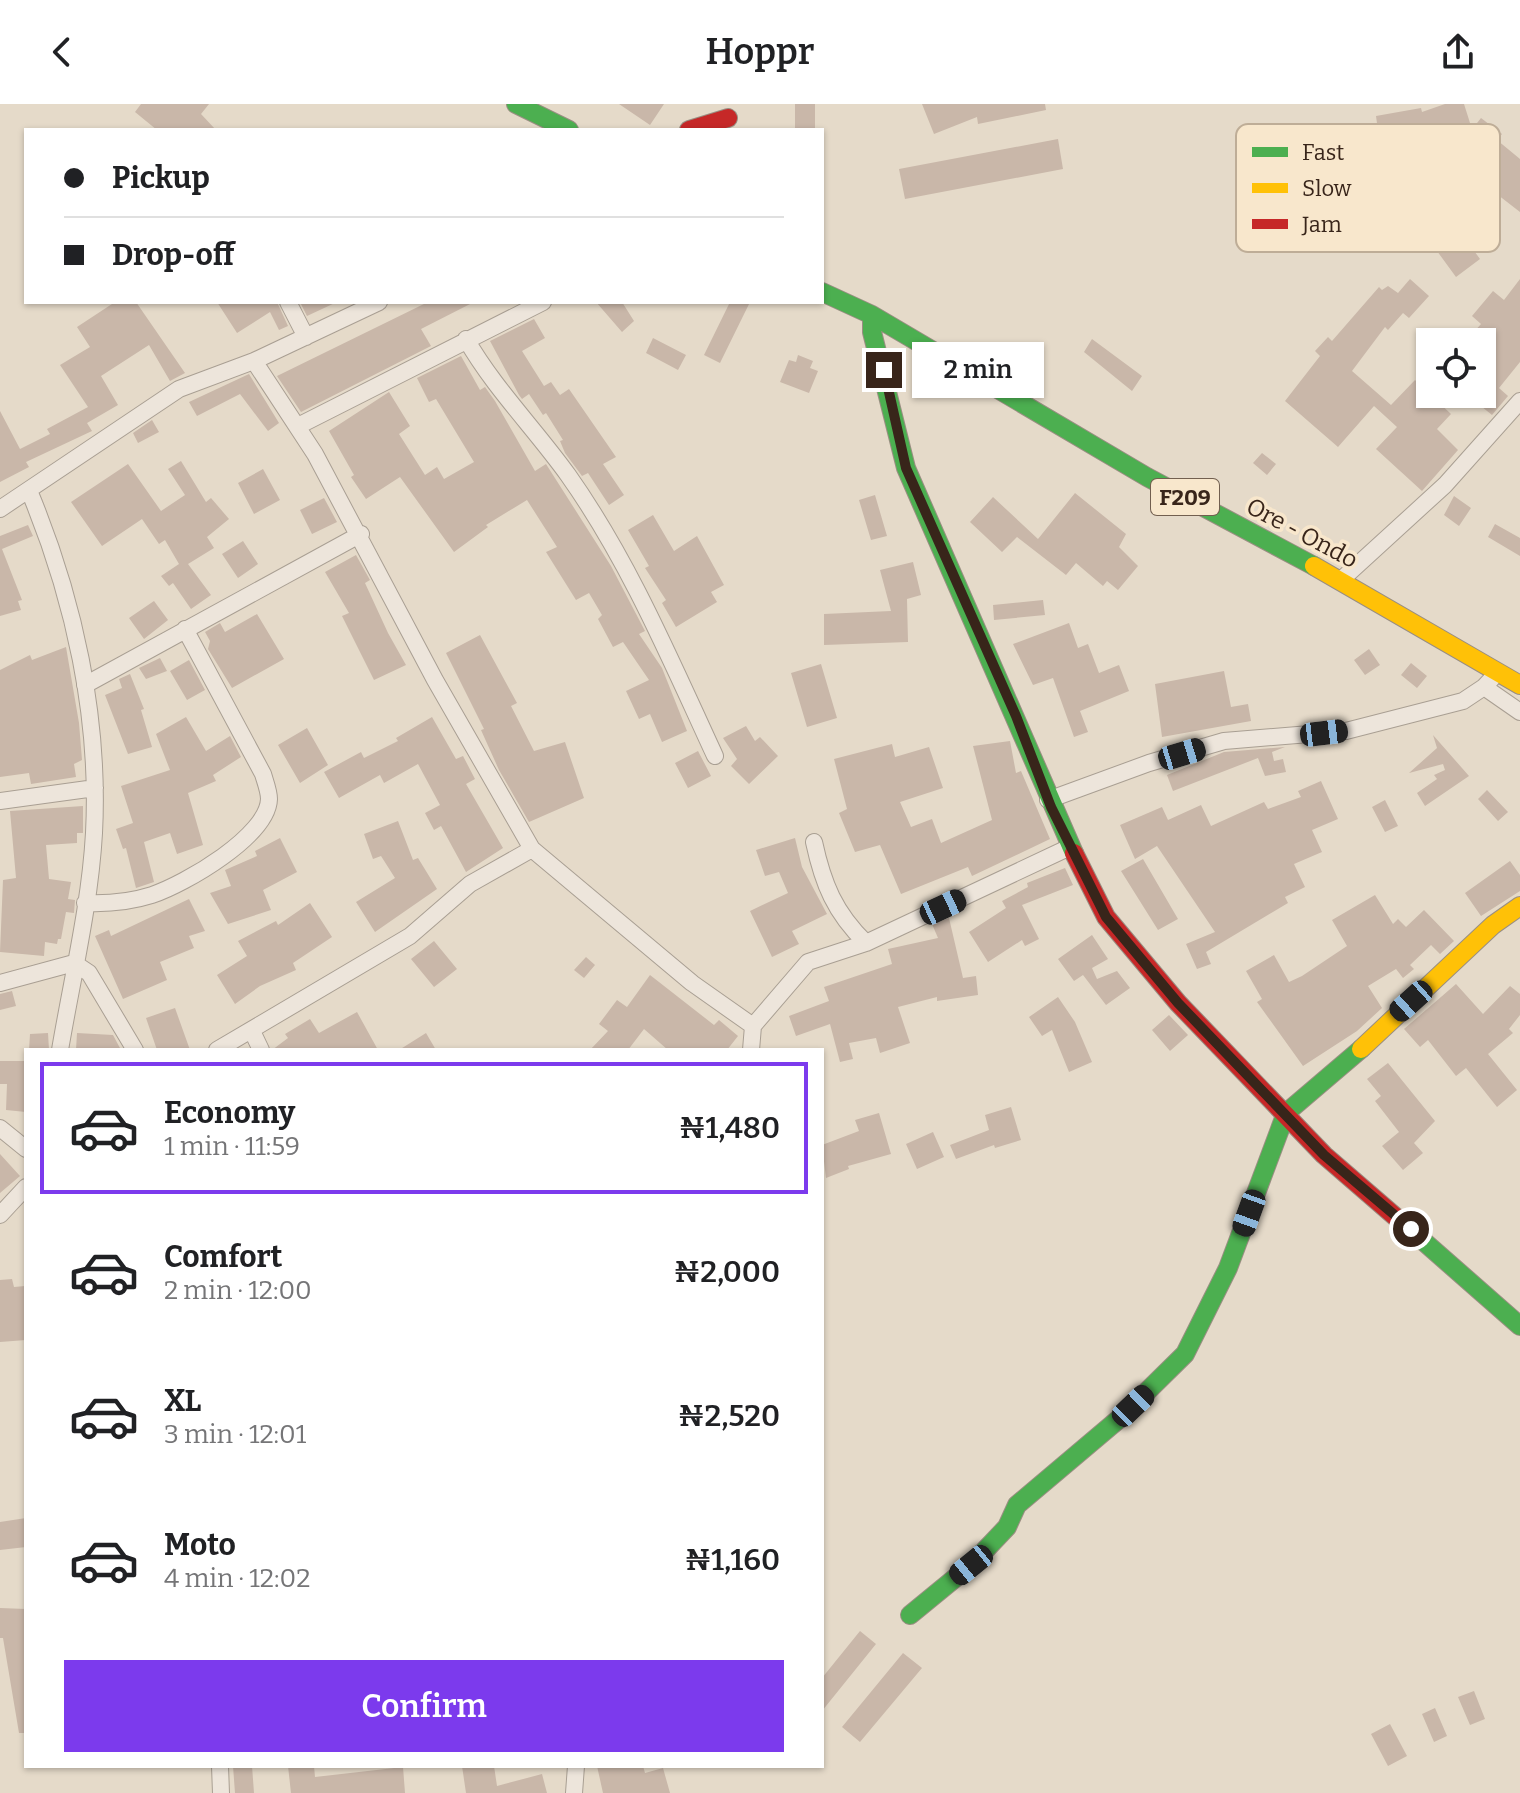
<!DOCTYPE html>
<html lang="en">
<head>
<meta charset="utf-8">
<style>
	:root { --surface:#fff; --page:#f2f2f2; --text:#202124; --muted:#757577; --line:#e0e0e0; --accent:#7c3aed }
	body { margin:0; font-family:Bitter,serif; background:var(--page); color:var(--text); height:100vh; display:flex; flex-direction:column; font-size:30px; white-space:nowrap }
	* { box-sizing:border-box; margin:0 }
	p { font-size:26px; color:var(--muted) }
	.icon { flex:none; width:44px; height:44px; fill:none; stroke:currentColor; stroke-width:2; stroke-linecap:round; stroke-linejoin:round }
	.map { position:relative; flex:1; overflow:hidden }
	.panel { position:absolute; left:24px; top:944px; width:800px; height:720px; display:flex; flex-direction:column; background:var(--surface); border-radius:0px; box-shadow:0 2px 6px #0004 }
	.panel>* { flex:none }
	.top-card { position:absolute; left:24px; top:24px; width:800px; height:176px; border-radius:0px; box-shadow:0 2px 6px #0004; display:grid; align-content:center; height:176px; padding:0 40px; background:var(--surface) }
	.tools { position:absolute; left:1416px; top:224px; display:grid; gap:16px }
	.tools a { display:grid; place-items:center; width:80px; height:80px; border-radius:0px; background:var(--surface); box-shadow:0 2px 6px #0004; font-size:40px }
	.end { position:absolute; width:36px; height:36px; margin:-18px; border:10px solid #38251a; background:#fff; box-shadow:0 0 0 4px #fff }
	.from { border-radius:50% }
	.bubble { position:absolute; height:56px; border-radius:0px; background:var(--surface); box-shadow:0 2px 6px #0004; font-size:26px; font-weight:600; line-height:56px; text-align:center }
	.car { position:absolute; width:24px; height:48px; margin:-24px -12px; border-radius:10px; box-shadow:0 0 6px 2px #0007; background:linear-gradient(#222 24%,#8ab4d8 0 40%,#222 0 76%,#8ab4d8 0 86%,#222 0) }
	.top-card b { display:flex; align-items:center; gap:28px; height:76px; font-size:30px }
	.top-card b+b { border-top:2px solid var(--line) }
	.top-card i { width:20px; height:20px; background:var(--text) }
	ul { padding:14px 0 0; list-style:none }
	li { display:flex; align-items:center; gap:24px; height:132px; margin:0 16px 12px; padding:0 24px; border:4px solid transparent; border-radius:0px }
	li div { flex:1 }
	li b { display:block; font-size:30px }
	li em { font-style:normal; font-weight:600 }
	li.on { border-color:var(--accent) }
	li>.icon { width:72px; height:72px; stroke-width:1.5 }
	.action { display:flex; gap:16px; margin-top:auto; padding:16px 40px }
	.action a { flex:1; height:92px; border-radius:0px; background:var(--accent); color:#fff; font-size:32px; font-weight:600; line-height:92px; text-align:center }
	header { display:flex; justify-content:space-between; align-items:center; height:104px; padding:0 40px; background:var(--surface); font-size:36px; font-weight:600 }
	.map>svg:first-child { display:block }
	.building { fill:#c9b7a9 }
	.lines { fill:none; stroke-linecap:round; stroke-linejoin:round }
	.street-casing { stroke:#a99f93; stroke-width:18 }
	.fast-casing { stroke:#998e82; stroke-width:20 }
	.slow-casing { stroke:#998e82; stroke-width:20 }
	.jam-casing { stroke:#998e82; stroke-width:20 }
	.street { stroke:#ede5db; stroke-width:16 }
	.fast { stroke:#4caf50; stroke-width:18 }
	.slow { stroke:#ffc107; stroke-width:18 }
	.jam { stroke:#c62828; stroke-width:18 }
	.route { stroke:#38251a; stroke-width:10 }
	.labels { text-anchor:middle; stroke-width:7; stroke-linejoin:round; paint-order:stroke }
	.shield { fill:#f8e7cc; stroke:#725f4f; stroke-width:2 }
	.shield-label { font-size:22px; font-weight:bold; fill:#38251a }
	.street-label { font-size:24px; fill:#38251a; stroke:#f8e7cc }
	.key { fill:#f8e7cc; stroke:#bead97; stroke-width:2 }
	.key-label { font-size:22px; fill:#38251a }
</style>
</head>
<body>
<header><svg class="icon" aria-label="back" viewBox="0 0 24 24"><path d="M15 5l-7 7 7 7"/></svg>Hoppr<svg class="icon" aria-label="share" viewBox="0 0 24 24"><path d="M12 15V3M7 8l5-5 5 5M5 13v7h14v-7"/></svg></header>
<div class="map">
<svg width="1520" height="1689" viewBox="0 0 1520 1689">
	<rect width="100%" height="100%" fill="#e5dac9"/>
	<path class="building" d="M141,0H209L201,10L216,26H157L135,8Z
		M619,0H664L650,21Z
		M795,0H815V26H795Z
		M922,0H1045L1046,6L978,20L977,13L934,30Z
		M1445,0H1464L1470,19L1426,34L1432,64L1397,70L1409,103L1433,82L1452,103L1410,141L1391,119L1399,111L1384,70L1376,12L1421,4L1422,8Z
		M1481,14L1502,30L1497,36L1520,55V108L1458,60L1443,62Z
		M1058,35L1063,65L905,95L899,65Z
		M1461,129L1480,155L1456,173L1437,147Z
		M1410,175L1429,192L1409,214L1403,209L1388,226L1385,223L1352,267L1391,301L1415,276L1451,310L1437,325L1458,346L1422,387L1376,345L1397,323L1374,302L1338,343L1285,297L1320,252L1315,247L1328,233L1332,237L1379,183L1382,186L1388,182L1398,189Z
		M1520,175V258L1499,284L1508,292L1492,311L1466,290H1482V238H1465L1481,220L1472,212L1493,187L1504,196Z
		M115,198H136L185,269L170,277L149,241L101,272L118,301L87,319L92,327L26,358L29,363L0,378V307L20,345L50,330L47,325L88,303L60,261L90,243L77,223Z
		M217,198H277L288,222L279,226L270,208L237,229Z
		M300,198H337L307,212Z
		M428,198H474L421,225L431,242L301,308L277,272Z
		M596,198H622L634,217L622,228Z
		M730,198H750L720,259L704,251Z
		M534,215L545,234L522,247L544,282L551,278L560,291L569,285L616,353L603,360L624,391L609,401L588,369L582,372L565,349L560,337L563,336L546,309L543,311L529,290L522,295L519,291L490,237Z
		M653,234L686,251L678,266L646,249Z
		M1092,235L1142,272L1132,287L1084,248Z
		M798,251L813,257L810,264L818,267L809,289L780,278L789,256L796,258Z
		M461,252L480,286L485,283L495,297L535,367L546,360L611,462L645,527L639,530L662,564L687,627L662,638L650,610L639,615L626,587L649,576L623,538L613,543L598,515L602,511L589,489L576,496L546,448L557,443L527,396L486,421L488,423L454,448L400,373L366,395L351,373L354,371L329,327L389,288L410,322L399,330L425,371L437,363L444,375L474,358L436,295L429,298L417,274Z
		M249,270L279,319L268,327L240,290L197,312L189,298Z
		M152,316L159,328L138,339L133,329Z
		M1262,349L1276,360L1267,371L1253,359Z
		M181,357L206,398L211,394L229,415L207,433L214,444L188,460L211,491L191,505L173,479L169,482L161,472L179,460L165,436L159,440L142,415L102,442L71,398L128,360L161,407L185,391L168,365Z
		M263,365L280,396L254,410L238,379Z
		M1075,389L1126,430L1119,443L1138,462L1118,486L1107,477L1103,482L1076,459L1066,471L1017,433L1002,448L970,418L993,393L1038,435Z
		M875,391L887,432L871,436L859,396Z
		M1454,392L1471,404L1459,422L1444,411Z
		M324,394L337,418L312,430L300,406Z
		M653,411L674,447L697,432L724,481L711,488L717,498L676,523L662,499L666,496L645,464L649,462L628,426Z
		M1495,420L1520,434V452L1488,433Z
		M28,421L33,432L2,445L22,496L18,497L21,506L0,512V432Z
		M243,437L258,460L238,474L222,450Z
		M356,451L370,476L365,479L388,529L406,561L374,576L342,512L349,509L325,468Z
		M913,458L921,491L907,495L908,538L824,541V510L891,507L880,466Z
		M1043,496L1045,511L994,516L993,501Z
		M154,497L168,516L144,535L129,514Z
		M257,510L284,555L232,584L208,545L210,537L205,528L220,519L225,528Z
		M1069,519L1078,544L1088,540L1099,569L1119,561L1129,587L1080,607L1088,628L1074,633L1053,574L1033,581L1013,540Z
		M480,531L517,599L511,602L534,647L565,638L584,694L529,718L499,666L481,626L484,625L446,549Z
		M66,543L79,619L82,656L74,660L76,673L31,680L29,669L0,673V566L30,551L32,556Z
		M1369,545L1380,561L1365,571L1354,556Z
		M160,554L167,567L146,575L139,564Z
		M189,556L205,586L187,596L170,567Z
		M1411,559L1427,572L1417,584L1401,571Z
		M821,560L837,614L807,623L791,569Z
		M1224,567L1231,603L1248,600L1251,617L1162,633L1155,580Z
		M130,570L144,605L141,606L152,643L128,650L105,591L122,584L119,575Z
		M186,613L206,647L230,632L241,653L213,671L216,677L188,689L203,741L177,750L170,729L144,738L154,778L136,784L126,744L123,745L116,725L133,719L121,682L170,666L156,630Z
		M432,613L456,655L463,652L475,675L466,680L503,744L466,768L441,722L434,726L425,709L440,701L418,660L384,679L380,671L339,694L324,668L361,648L364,654L398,637L396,634Z
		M746,622L755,637L760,633L778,652L749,680L731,662L737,655L723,634Z
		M307,624L328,661L300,679L278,641Z
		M1433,631L1469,672L1425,702L1417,689L1437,675L1434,671L1445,666L1443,660L1409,669L1437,644Z
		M1010,637L1016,669L1021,667L1050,735L972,772L968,763L901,790L880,741L855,748L839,709L847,705L834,655L892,640L895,653L929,643L943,684L900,698L911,723L932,715L941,739L992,716L973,642Z
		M1285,643L1272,648L1274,657L1283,655L1286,668L1265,672L1258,654L1173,687L1167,671L1224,648Z
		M698,647L711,672L688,684L675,659Z
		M1321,677L1338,715L1312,726L1322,748L1294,760L1305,783L1285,793L1288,799L1206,848L1211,860L1197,865L1186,840L1215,828L1157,742L1135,755L1120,721L1162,703L1168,716L1201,701L1211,722L1264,698L1268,705L1301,693L1298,687Z
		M1487,686L1508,708L1498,717L1478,695Z
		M1385,696L1398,722L1385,728L1372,703Z
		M83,702V729H77V739L46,741L49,775L71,778L68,795L75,796L74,809L66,808L61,835H58L57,840L45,838L44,852L0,848L3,776L16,774L10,707Z
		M398,717L413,756L418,754L437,785L375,828L356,798L395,774L381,752L373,755L364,730Z
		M280,734L297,768L263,786L271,806L228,820L210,789L231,782L225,766L257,752L255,747Z
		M795,734L802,763L827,810L792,827L799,840L772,853L750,807L788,789L779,768L765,772L756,746Z
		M1143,755L1178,815L1158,826L1121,767Z
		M1510,757L1520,771V787L1481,812L1465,789Z
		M1065,764L1073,781L1022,801L1039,835L1025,842L1022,836L988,858L969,828L1006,804L1002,797L1028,783L1027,779Z
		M1375,791L1393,820L1398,815L1406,823L1424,806L1454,837L1440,850L1431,841L1410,861L1414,865L1403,874L1396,865L1368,882L1382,904L1357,927L1303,962L1257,898L1262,895L1246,867L1274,851L1289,878L1302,872L1347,842L1332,816Z
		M189,795L205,827L189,832L194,844L160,858L167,876L123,895L95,832L109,826L111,832Z
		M310,799L332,833L293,859L296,866L260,882L235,900L217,871L247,852L238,837L276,817L278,821Z
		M949,814L963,874L976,872L978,891L937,897V893L898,903L910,939L880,949L876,934L849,939L853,955L840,958L830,920L796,932L789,912L829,897L824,883L892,860L888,845L938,834L932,820Z
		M1092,831L1108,855L1092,864L1097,875L1117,867L1130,884L1106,901L1083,871L1074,877L1058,855Z
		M434,837L457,865L434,883L411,855Z
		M586,853L595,861L584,874L574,866Z
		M650,871L714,921L719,916L738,932L727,946H668L644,925L628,946H590L608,927L599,920L617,896L627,903Z
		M1456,880L1483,910L1510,882L1520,890V911L1509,925L1513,929L1488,950L1517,986L1497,1003L1466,964L1456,972L1428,936L1420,943L1404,925Z
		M12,887L16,902L0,906V890Z
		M1058,893L1075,918L1092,958L1069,968L1052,926L1042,932L1029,913Z
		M175,904L190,946H157L146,914Z
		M357,908L378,946H272L288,934L285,930L310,915L319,929Z
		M1169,911L1188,931L1170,947L1152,926Z
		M48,929L49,946H29L30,930Z
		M77,929L113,931L121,946H76Z
		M426,929L436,946H399Z
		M0,957H26V1008L6,1006L7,980H0Z
		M1388,959L1435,1017L1414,1039L1423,1049L1403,1066L1382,1042L1399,1028L1375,997L1381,992L1367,975Z
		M1011,1003L1021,1036L995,1044L994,1041L956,1055L950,1041L989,1026L985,1011Z
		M879,1009L891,1050L848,1062L849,1065L826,1074L822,1041L859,1027L855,1016Z
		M933,1028L944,1053L917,1065L906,1040Z
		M0,1050L20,1072L0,1089Z
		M12,1175L14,1183L25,1182L26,1236L0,1238V1176Z
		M26,1414V1443L0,1446V1418Z
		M0,1504L26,1505V1629H19L3,1534H0Z
		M860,1527L876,1540L822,1607V1574Z
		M903,1549L922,1564L860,1638L842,1623Z
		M1474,1587L1485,1615L1470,1621L1458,1593Z
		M1435,1604L1447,1632L1434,1638L1422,1610Z
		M1390,1620L1407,1652L1388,1662L1371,1630Z
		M233,1662H252L254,1689H235Z
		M288,1662H314L315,1673L403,1663L405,1689H291Z
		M462,1662H494L497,1682L542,1670L547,1689H466Z
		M597,1662H643L645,1669L663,1664L670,1689H603Z"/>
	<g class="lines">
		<defs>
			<path id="street" d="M288,198L306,233
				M466,235C494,284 535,325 568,371C629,457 671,557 715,652
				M254,257L315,350L435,576L532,745L692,879L753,922L751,946
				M298,322L543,198
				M30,389C74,495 100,613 94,729C90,801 72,875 60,946
				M0,405L179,285L254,257L379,198
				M1341,476L1445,381L1520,297
				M85,581L361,430
				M1484,583L1520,608
				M1048,696L1149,659L1224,637L1346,627L1463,597L1484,583L1498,568
				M0,697L95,684
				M814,738C823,780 835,809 866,839
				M85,799C108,800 130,798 152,791C185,780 268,732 269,695C269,687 265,677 263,670L185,525
				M74,859L89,869L135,946
				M0,879L74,859
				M753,922L808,858L866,839L1070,743
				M252,927L261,946
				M217,946L410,832L470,780L532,745
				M0,1024L26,1045
				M0,1111L26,1083
				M220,1662L221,1689
				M574,1689L576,1662"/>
			<path id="fast" d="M516,0L569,26
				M822,188L872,211L1147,373L1314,462
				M872,211V228L906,364L1074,749
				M1413,1128L1520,1222
				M910,1511L971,1461L1007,1423L1017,1401L1120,1314L1185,1250L1228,1164L1286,1009L1361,945"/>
			<path id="slow" d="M1314,462L1520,581
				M1361,945L1493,821L1520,802"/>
			<path id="jam" d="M689,26L728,14
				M1074,749L1106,813L1178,899L1324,1051L1413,1128"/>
		</defs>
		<use href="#street" class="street-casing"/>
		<use href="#fast" class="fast-casing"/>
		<use href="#slow" class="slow-casing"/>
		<use href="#jam" class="jam-casing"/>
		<use href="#street" class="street"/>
		<use href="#fast" class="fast"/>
		<use href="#slow" class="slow"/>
		<use href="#jam" class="jam"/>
	</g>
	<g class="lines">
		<path class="route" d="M884,266L906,364L1016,612L1051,703L1106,813L1178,899L1324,1051L1411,1125"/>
	</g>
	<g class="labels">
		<rect class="shield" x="1151" y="375" width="68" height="36" rx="6"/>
		<g class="shield-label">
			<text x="1185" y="401">F209</text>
		</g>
		<g class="street-label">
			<text transform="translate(1302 429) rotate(28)" y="8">Ore - Ondo</text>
		</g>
	</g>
	<rect x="1236" y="20" width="264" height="128" rx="12" class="key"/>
	<rect x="1252" y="43" width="36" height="10" fill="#4caf50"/>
	<rect x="1252" y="79" width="36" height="10" fill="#ffc107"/>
	<rect x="1252" y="115" width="36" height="10" fill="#c62828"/>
	<g class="key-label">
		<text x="1302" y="56">Fast</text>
		<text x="1302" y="92">Slow</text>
		<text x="1302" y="128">Jam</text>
	</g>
</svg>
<div class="tools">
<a><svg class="icon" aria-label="locate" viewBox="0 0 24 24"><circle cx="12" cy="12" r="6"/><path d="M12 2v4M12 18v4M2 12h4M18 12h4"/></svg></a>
</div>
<i class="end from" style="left:1411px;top:1125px"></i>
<i class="end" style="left:884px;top:266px"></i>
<div class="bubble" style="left:912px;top:238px;width:132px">2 min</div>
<i class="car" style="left:1324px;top:629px;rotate:83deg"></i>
<i class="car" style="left:1182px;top:650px;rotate:73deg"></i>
<i class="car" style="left:943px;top:803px;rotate:65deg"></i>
<i class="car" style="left:1411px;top:897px;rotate:228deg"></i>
<i class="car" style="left:1249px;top:1109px;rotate:200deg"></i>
<i class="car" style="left:1133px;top:1302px;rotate:46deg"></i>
<i class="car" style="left:971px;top:1461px;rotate:231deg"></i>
<div class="top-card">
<b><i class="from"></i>Pickup</b>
<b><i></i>Drop-off</b>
</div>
<section class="panel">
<ul>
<li class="on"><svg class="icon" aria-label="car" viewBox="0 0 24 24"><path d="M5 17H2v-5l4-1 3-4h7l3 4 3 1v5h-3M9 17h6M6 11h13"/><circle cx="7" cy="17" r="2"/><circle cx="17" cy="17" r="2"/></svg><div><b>Economy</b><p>1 min · 11:59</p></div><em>₦1,480</em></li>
<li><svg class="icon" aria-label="car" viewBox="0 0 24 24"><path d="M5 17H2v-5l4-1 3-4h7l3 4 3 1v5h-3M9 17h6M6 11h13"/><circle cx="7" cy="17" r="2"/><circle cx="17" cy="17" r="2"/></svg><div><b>Comfort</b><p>2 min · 12:00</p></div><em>₦2,000</em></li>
<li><svg class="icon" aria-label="car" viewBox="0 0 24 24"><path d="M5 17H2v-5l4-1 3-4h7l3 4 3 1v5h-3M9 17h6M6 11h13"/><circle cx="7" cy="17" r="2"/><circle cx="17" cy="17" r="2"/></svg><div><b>XL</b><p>3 min · 12:01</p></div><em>₦2,520</em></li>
<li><svg class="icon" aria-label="car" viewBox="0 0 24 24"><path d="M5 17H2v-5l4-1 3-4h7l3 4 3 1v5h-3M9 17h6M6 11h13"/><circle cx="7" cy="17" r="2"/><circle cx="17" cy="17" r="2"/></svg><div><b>Moto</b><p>4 min · 12:02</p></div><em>₦1,160</em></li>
</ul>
<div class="action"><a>Confirm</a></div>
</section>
</div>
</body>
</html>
